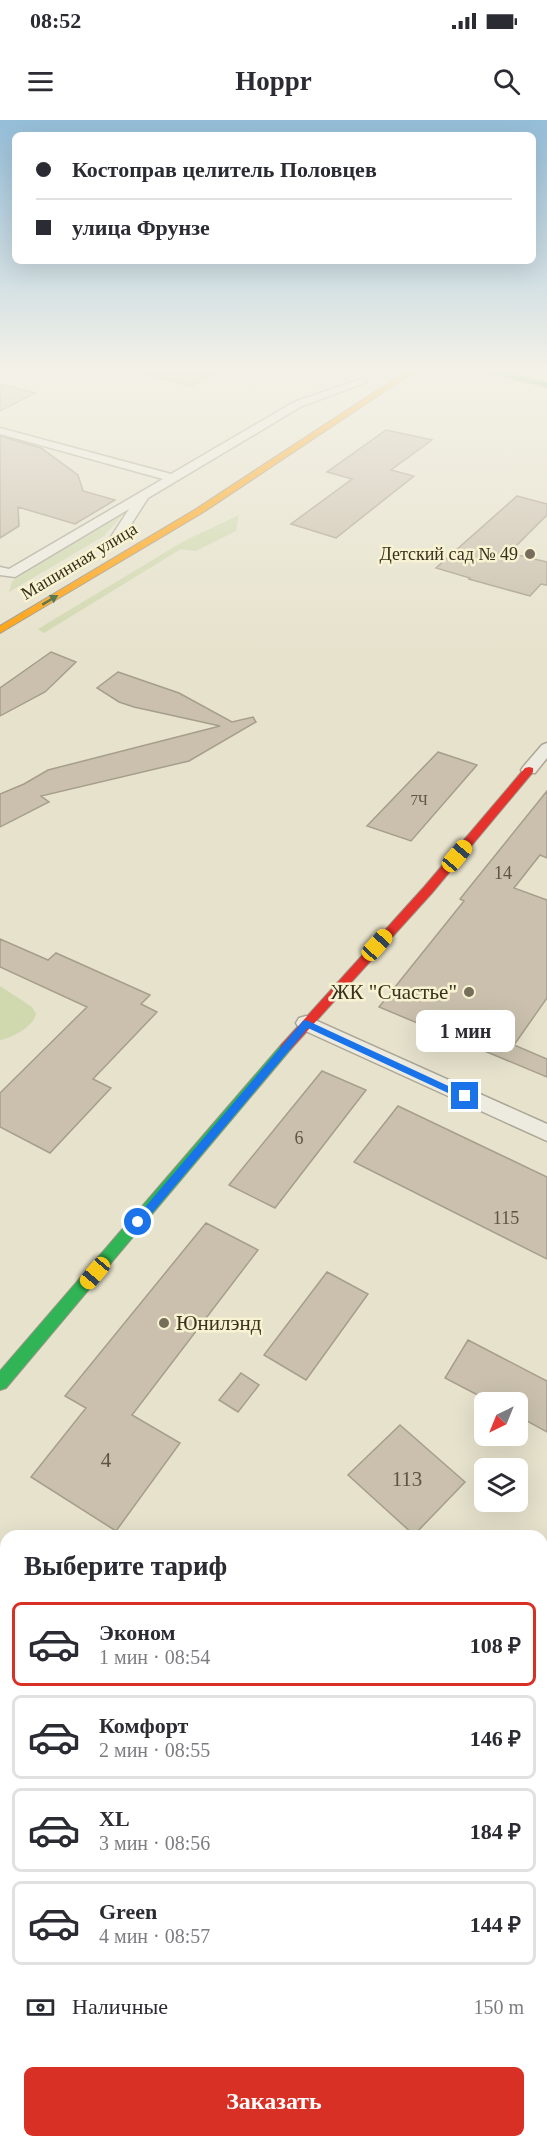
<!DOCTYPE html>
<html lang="ru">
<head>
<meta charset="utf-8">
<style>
	:root { --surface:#fff; --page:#f2f2f3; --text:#2b2b33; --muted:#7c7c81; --line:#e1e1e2; --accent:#d93025 }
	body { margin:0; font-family:"Times New Roman",serif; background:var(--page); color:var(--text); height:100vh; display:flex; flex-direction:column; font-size:22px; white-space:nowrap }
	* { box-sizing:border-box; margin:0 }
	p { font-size:20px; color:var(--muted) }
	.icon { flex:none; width:33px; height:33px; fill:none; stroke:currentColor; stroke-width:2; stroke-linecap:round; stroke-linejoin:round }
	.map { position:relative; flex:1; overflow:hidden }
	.panel { position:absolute; left:0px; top:1410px; width:548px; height:618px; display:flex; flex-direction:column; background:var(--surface); border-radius:18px 18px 0 0; box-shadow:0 6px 24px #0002 }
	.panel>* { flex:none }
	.banner { position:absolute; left:12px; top:12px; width:524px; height:132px; border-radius:9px; box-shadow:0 6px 24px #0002; display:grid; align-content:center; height:132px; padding:0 24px; background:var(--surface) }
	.needle { width:39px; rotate:223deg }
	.controls { position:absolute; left:474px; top:1272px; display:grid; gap:12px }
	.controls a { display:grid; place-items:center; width:54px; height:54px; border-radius:9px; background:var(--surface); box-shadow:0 6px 24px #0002; font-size:30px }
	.end { position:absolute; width:27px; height:27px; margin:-14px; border:8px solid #1a73e8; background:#fff; box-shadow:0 0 0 3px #fff }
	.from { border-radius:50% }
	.bubble { position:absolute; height:42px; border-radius:9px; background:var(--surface); box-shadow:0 6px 24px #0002; font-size:20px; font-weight:600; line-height:42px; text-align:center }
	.car { position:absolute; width:18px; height:36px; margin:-18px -9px; border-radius:8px; box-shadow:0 0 4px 2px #0007; background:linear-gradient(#f5c518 24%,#345 0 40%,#f5c518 0 76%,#345 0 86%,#f5c518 0) }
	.banner b { display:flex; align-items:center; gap:21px; height:57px; font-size:22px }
	.banner b+b { border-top:2px solid var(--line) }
	.banner i { width:15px; height:15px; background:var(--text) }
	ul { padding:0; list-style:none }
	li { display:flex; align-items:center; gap:18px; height:84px; margin:0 12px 9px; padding:0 12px; border:3px solid var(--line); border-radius:9px }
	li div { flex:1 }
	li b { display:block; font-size:22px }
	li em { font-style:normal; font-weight:600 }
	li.active { border-color:var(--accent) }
	li>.icon { width:54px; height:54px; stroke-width:1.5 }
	h2 { padding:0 24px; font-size:27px; line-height:72px }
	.pay { display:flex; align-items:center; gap:15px; height:66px; padding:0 24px; font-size:22px }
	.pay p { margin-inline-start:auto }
	.action { display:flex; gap:12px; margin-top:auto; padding:12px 24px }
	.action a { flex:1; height:69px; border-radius:9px; background:var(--accent); color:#fff; font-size:24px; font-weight:600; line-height:69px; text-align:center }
	.status { display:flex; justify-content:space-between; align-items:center; height:42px; padding:0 30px; background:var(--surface); direction:ltr }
	.status svg { height:16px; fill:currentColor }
	header { display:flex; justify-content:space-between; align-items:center; height:78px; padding:0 24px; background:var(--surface); font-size:27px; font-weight:600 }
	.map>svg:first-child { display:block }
	.green { fill:#d0d8ae }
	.building { fill:#cac0ad; stroke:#a69e8b; stroke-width:1.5 }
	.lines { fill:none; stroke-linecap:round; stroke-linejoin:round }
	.street-casing { stroke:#aba696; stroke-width:3 }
	.fast-casing { stroke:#9a9585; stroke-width:2 }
	.slow-casing { stroke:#9a9585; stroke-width:2 }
	.jam-casing { stroke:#9a9585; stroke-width:2 }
	.street { fill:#edebdf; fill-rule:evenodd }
	.fast { fill:#30b455; fill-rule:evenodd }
	.slow { fill:#ff9f0a; fill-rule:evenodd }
	.jam { fill:#e5322d; fill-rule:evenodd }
	.oneway { fill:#365e31 }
	.route { fill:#1a73e8 }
	.poi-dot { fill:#766e5a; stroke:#f7f2d2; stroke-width:2 }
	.labels { text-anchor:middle; stroke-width:5; stroke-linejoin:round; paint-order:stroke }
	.far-number-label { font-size:15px; fill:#5e5441 }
	.far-poi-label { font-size:18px; fill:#3a301d; stroke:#f7f2d2; text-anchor:end }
	.far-street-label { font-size:18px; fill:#3a301d; stroke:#f7f2d2 }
	.number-label { font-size:18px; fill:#5e5441 }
	.poi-label { font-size:21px; fill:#3a301d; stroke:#f7f2d2; text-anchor:end }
	.near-number-label { font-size:21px; fill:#5e5441 }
</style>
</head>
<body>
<div class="status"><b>08:52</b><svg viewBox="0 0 49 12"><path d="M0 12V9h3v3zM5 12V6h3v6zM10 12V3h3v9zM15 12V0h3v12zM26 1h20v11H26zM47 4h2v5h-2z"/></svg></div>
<header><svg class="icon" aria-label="menu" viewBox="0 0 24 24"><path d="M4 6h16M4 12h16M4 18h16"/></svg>Hoppr<svg class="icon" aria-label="search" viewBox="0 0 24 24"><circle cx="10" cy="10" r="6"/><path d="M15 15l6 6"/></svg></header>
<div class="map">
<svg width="547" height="2028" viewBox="0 0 547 2028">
	<rect width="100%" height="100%" fill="#e6e2cc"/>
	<path class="green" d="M128,389L104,416L9,472L12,461Z
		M239,395L236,411L196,431L181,429L44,513L38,509L184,421Z
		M0,866L32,887L36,894C33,907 12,918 0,920Z"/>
	<path class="building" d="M144,247H223L191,266L143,254Z
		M0,264L35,273L0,291Z
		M386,310L432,320L391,350L414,356L336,418L291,404L352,359L327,352Z
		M0,316L41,328L78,355L83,371L115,380L75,404L18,387L19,406L0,418Z
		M517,376L547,384V395L509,433L547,442V465L541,464L530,476L469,459L470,458L436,448Z
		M51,532L76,542L45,572L0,596V568Z
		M118,552L179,573L232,602L253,597L256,602L189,641L41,676L49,682L0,707V674L24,664L48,650L220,606L134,587L119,582L97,568Z
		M438,632L477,645L411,721L367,706Z
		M547,671V738L540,735L514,768L547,780V878L514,925L547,939V957L379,887L464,781L460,779Z
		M0,819L48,840L56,833L150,875L141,884L157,892L93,959L111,968L50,1033L0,1007V973L87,887L0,847Z
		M322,951L366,970L275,1088L229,1065Z
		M398,986L547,1057V1139L354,1042Z
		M206,1103L258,1130L132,1295L180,1323L116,1411L31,1357L86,1288L65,1276Z
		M327,1152L368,1174L306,1260L264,1235Z
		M468,1220L547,1261V1312L518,1296V1282H491L445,1258Z
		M241,1253L259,1265L238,1292L219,1280Z
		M400,1305L465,1362L414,1415L348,1355Z"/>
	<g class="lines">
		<defs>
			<path id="street" d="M358,260L367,262L302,286L148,378L119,423L115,424L109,420L129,389L15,457L0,455V447L9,449L163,359L0,314V308L171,354L294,282Z
				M547,623V638L535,653H523L521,650L523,647L542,625Z
				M306,896L547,1004V1021L299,908L296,903L299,898Z"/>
			<path id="fast" d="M465,247H478L547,263V267Z
				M286,922L292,927L290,930L6,1268L0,1270V1251L282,924Z
				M0,1877L6,1880V1904L0,1901Z"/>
			<path id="slow" d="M413,247H421L202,393L0,513V506L196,389Z"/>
			<path id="jam" d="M529,647L533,648V652L432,773L290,930H282L280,927L282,924L424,767L525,648Z
				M141,2022H168L170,2028H143Z"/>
		</defs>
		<use href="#street" class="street-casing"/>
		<use href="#fast" class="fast-casing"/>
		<use href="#slow" class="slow-casing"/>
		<use href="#jam" class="jam-casing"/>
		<use href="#street" class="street"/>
		<use href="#fast" class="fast"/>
		<use href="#slow" class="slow"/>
		<use href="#jam" class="jam"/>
	</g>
	<defs><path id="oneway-solid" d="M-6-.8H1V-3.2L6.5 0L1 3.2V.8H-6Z" transform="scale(1.5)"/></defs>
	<use class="oneway" href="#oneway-solid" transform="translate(50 480) rotate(-31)"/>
	<linearGradient id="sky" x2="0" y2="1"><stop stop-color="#95bed9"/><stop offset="0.47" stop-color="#f4f2e8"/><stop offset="1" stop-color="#f4f2e8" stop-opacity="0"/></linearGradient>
	<rect width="547" height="531" fill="url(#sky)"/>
	<path class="route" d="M306,900L470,976L468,979H461L308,908L142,1105H135V1099L303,901Z"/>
	<g class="poi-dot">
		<circle cx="530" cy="434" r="6"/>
		<circle cx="469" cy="872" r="6"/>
		<circle cx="164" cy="1203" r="6"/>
	</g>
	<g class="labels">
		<g class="far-number-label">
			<text x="419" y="685">7Ч</text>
		</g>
		<g class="far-poi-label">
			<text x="518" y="440">Детский сад № 49</text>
		</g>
		<g class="far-street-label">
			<text transform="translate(79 441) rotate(-31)" y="6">Машинная улица</text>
		</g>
		<g class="number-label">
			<text x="503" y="759">14</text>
			<text x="299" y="1024">6</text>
			<text x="506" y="1104">115</text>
		</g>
		<g class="poi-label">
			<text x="457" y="879">ЖК "Счастье"</text>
			<text x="176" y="1210" text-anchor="start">Юнилэнд</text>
		</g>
		<g class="near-number-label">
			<text x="106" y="1347">4</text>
			<text x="407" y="1366">113</text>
		</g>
	</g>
</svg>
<div class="controls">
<a><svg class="needle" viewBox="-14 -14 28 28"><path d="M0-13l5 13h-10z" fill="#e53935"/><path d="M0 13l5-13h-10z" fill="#7c7c81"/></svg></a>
<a><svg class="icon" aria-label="layers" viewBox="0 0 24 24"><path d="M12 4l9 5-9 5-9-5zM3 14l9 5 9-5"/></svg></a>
</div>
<i class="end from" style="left:138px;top:1102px"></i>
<i class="end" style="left:465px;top:976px"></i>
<div class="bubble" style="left:416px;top:890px;width:99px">1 мин</div>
<i class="car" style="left:457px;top:736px;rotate:40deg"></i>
<i class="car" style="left:377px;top:825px;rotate:42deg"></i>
<i class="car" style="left:95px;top:1153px;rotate:220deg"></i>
<div class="banner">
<b><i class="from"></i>Костоправ целитель Половцев</b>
<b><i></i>улица Фрунзе</b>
</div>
<section class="panel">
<h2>Выберите тариф</h2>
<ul>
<li class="active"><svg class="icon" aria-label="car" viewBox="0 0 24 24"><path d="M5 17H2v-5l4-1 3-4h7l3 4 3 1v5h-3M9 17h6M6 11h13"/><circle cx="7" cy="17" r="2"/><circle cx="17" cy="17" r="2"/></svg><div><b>Эконом</b><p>1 мин · 08:54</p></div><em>108 ₽</em></li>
<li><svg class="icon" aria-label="car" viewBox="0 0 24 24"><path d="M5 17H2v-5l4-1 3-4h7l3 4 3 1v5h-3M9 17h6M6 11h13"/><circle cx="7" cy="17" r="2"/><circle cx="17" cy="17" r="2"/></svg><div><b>Комфорт</b><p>2 мин · 08:55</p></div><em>146 ₽</em></li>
<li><svg class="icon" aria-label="car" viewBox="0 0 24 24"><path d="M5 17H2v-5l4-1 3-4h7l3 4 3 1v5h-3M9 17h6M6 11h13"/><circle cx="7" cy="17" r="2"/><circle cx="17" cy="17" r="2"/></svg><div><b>XL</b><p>3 мин · 08:56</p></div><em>184 ₽</em></li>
<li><svg class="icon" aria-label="car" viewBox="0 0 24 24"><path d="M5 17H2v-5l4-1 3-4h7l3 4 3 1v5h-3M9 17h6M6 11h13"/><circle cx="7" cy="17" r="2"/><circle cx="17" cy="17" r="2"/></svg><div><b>Green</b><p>4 мин · 08:57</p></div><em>144 ₽</em></li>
</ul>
<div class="pay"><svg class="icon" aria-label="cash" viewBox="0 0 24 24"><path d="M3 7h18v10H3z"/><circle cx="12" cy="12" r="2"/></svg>Наличные<p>150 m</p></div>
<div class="action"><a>Заказать</a></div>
</section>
</div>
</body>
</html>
